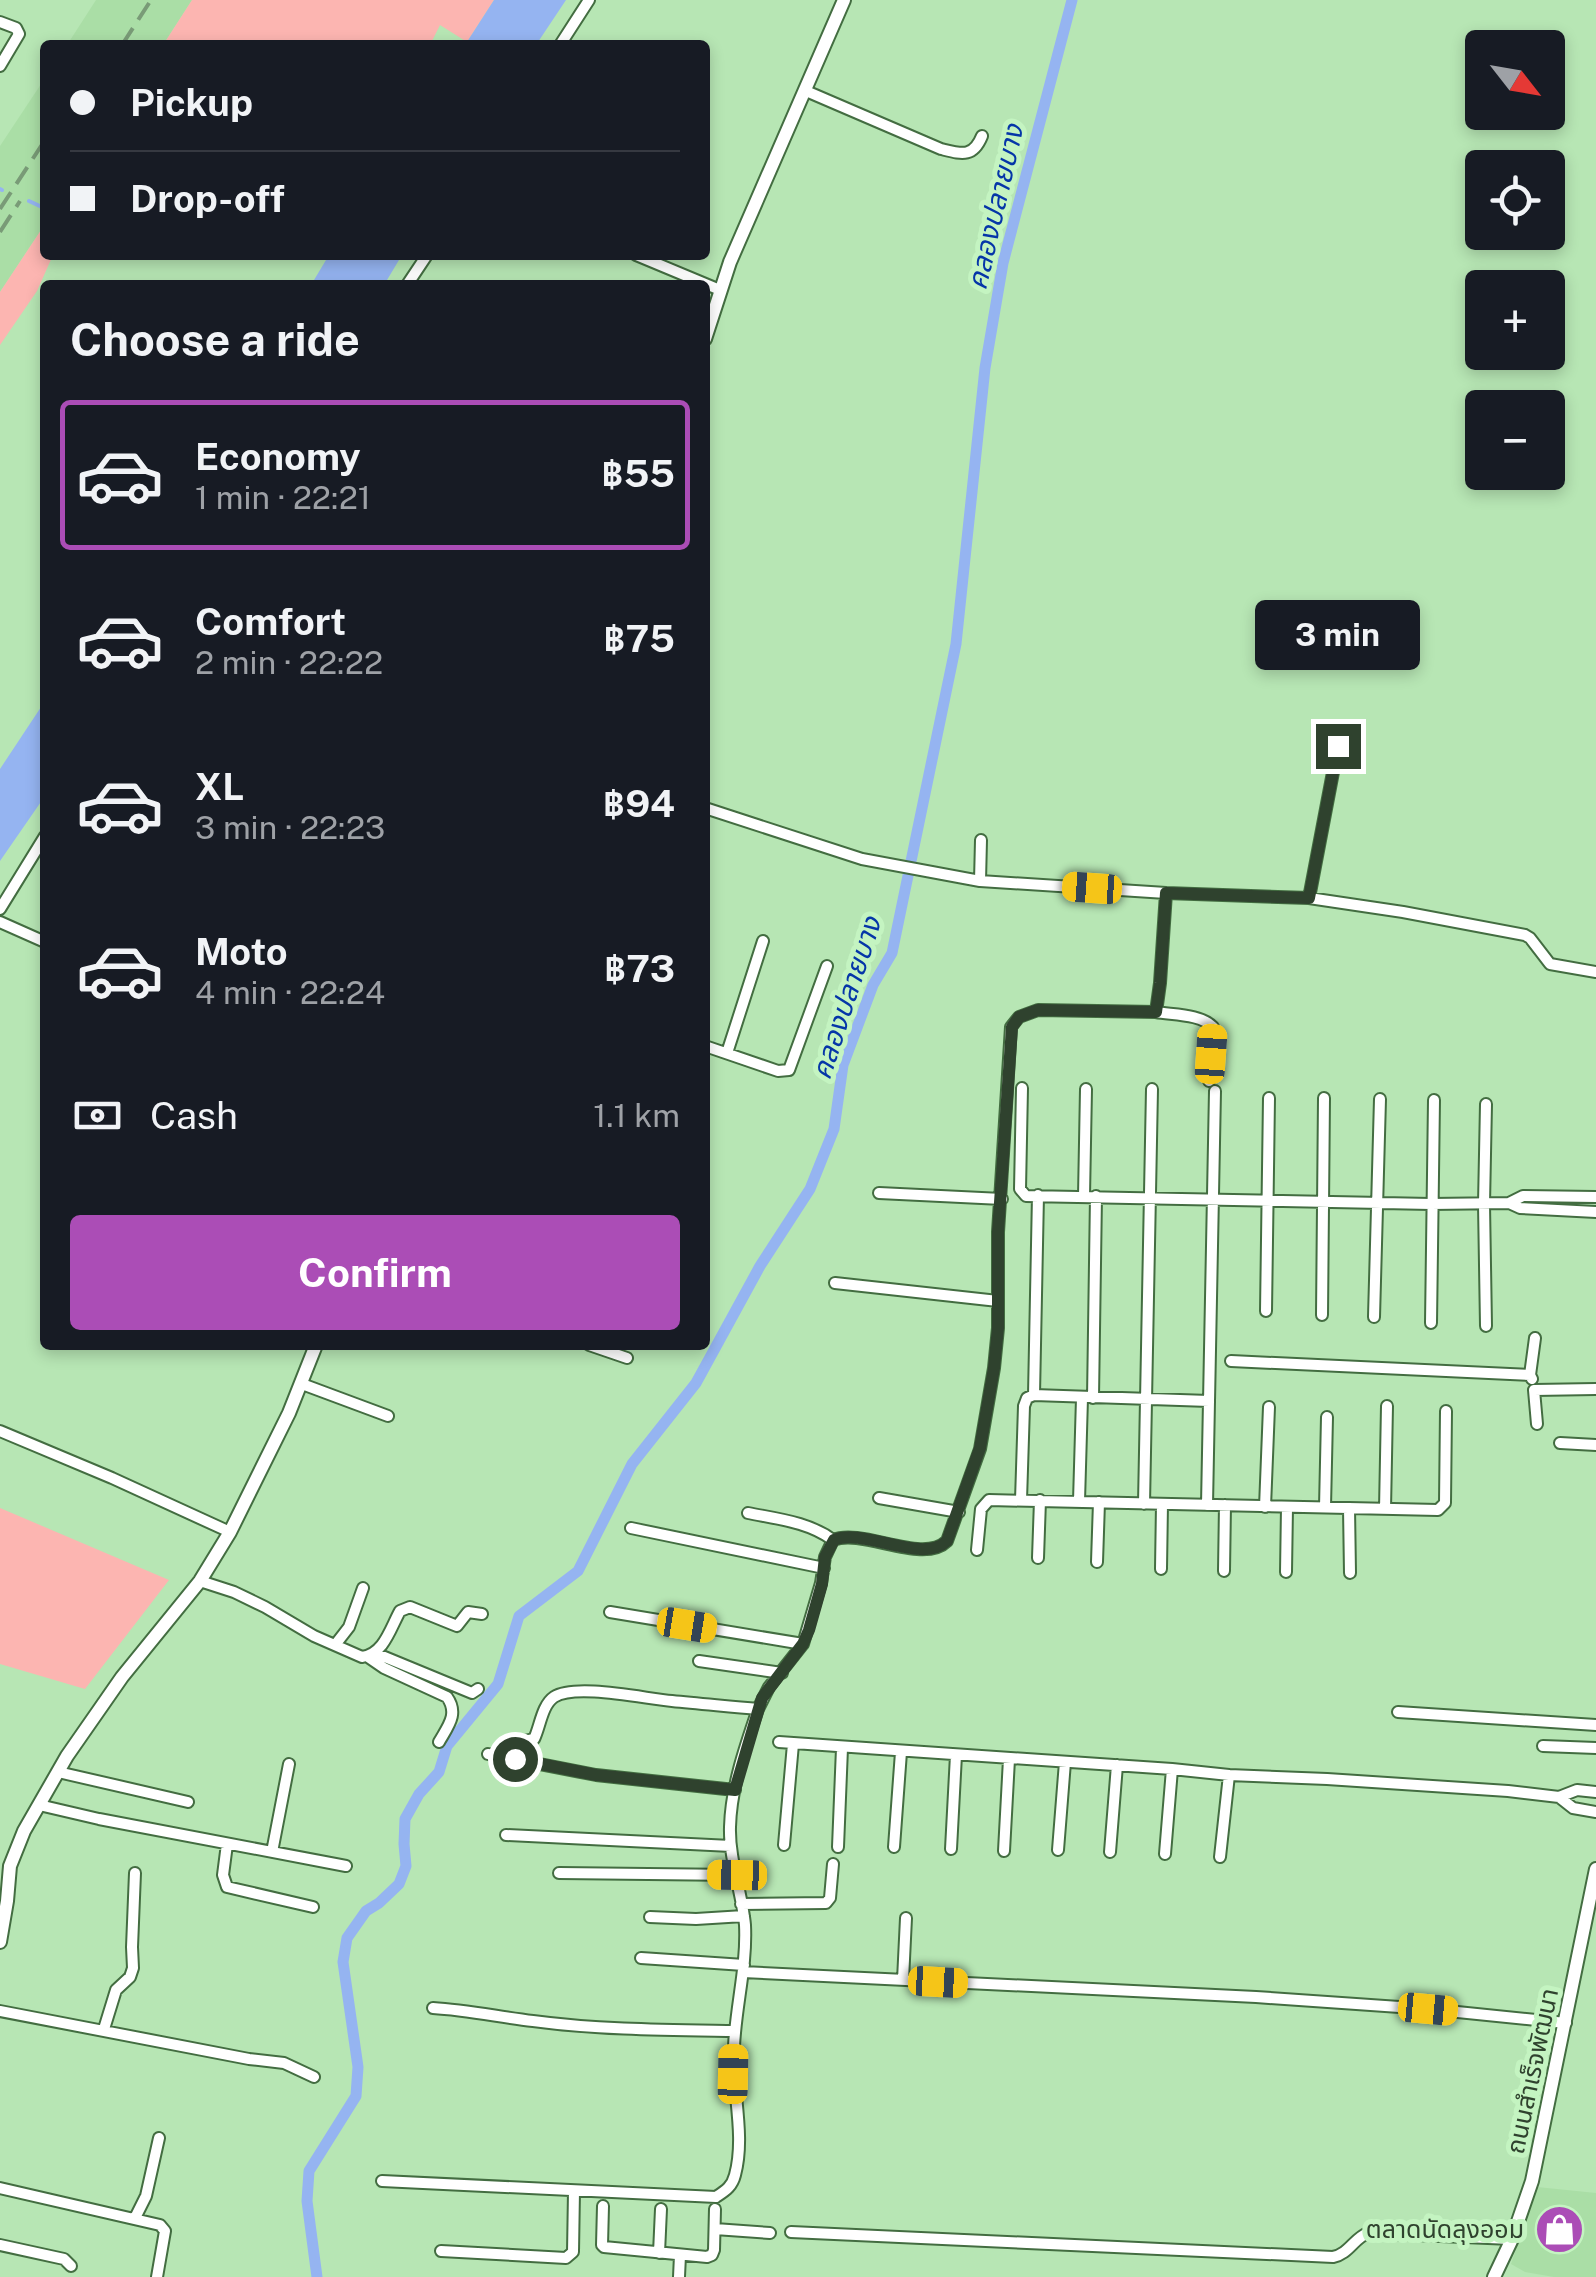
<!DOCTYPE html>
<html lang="en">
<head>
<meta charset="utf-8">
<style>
	:root { --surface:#171b24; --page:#242831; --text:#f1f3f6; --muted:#9ea1a6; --line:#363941; --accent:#ab4db6 }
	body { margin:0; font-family:"Public Sans","Noto Sans Thai",sans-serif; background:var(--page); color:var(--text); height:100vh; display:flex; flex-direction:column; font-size:38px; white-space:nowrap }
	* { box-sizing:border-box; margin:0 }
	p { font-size:32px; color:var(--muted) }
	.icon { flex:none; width:55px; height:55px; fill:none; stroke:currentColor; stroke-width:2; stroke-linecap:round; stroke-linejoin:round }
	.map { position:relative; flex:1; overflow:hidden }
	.details { position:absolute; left:40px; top:280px; width:670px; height:1070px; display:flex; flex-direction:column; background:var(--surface); border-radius:10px; box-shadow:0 5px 15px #0003 }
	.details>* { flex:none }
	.hud { position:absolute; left:40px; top:40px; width:670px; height:220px; border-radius:10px; box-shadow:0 5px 15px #0003; display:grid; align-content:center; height:220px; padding:0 30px; background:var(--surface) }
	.needle { width:65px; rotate:121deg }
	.fabs { position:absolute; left:1465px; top:30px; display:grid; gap:20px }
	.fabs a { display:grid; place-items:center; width:100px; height:100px; border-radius:10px; background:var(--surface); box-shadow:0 5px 15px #0003; font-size:50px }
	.end { position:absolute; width:45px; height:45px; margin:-22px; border:12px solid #2f422e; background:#fff; box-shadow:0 0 0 5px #fff }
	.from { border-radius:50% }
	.bubble { position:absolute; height:70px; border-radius:10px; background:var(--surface); box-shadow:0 5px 15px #0003; font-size:32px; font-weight:700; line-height:70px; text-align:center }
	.car { position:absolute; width:30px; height:60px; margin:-30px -15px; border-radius:12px; box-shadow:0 0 8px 2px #0007; background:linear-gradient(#f5c518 24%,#345 0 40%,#f5c518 0 76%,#345 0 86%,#f5c518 0) }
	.hud b { display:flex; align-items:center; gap:35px; height:95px; font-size:38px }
	.hud b+b { border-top:2px solid var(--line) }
	.hud i { width:25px; height:25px; background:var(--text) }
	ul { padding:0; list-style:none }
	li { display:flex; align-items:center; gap:30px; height:150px; margin:0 20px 15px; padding:0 10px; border:5px solid transparent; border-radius:10px }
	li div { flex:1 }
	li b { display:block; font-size:38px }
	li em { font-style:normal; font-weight:700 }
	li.current { border-color:var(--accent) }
	li>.icon { width:90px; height:90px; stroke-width:1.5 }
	h2 { padding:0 30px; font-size:45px; line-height:120px }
	.pay { display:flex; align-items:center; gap:25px; height:110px; padding:0 30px; font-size:38px }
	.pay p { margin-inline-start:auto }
	.cta { display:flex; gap:20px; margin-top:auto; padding:20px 30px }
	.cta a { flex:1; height:115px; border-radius:10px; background:var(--accent); color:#fff; font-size:40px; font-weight:700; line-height:115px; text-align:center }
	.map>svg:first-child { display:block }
	.built { fill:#aadea6 }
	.green { fill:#fcb5b1 }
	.water { fill:#95b4f1 }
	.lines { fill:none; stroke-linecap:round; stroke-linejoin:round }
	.stream { stroke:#95b4f1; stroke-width:4 }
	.canal { stroke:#95b4f1; stroke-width:11 }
	.minor-casing { stroke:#436d41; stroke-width:14 }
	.tertiary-casing { stroke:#436d41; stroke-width:16 }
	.minor { stroke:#fff; stroke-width:10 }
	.tertiary { stroke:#fff; stroke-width:12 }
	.rail { stroke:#799b77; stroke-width:4; stroke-dasharray:20 10; stroke-linecap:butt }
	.route { stroke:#2f422e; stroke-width:12 }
	.labels { text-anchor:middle; stroke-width:10; stroke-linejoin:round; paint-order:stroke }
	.street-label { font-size:25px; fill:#2f422e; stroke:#c4f4c1 }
	.poi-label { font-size:25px; fill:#2f422e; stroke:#c4f4c1; text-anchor:end }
	.water-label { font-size:28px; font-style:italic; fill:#0536a8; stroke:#c4f4c1 }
</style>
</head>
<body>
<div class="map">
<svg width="1596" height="2277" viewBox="0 0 1596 2277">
	<rect width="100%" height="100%" fill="#b7e6b4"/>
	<path class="built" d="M96,0H192L163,45H67Z
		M45,78V224L0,292V146Z
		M1537,2187L1596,2193V2277H1554L1525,2272L1511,2264Z"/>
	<path class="green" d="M192,0H494L467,42L440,25L430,45H163Z
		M45,224V255H53L37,291L0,345V292Z
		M0,1508L169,1580L85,1689L0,1664Z"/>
	<path class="water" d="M494,0H566L536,45H465Z
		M329,255H402L384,285H311Z
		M45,701V796L0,861V769Z"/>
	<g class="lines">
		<path class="stream" d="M0,189L2,190
			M29,201L44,208"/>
		<path class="canal" d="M317,2277L307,2201L309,2171L356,2096L358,2067L343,1962L347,1938L366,1911L379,1903L399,1884L406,1866L404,1844L405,1819L419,1794L439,1772L447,1746L498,1684L519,1616L578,1571L632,1464L696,1383L760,1266L810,1189L834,1129L843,1065L873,985L892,953L956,644L985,368L1003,263L1072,0"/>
		<defs>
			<path id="minor" d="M0,22L16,28L19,34L0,66
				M560,45L589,0
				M806,91L941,149C962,154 973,158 982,136
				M636,255L720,290
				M407,285L427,255
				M705,808L862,859L980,881L1166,893L1309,898L1403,912L1525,935L1530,938L1550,964L1596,972
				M980,881L981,840
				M1309,898L1338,746
				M0,909L45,836
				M0,922L45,942
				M1156,1012C1173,1015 1201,1014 1213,1027L1209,1081
				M705,1046L778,1071L789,1070L827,966
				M727,1053L763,941
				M1022,1088L1020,1189L1026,1196L1431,1204L1509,1203L1523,1196L1596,1197
				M879,1193L1002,1199
				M1084,1196L1086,1089
				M1509,1203L1520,1208L1596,1212
				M835,1283L998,1301
				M1266,1311L1269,1098
				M1322,1315L1324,1098
				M1374,1317L1380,1099
				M1431,1323L1434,1100
				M1486,1326L1484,1204L1486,1104
				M589,1345L627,1358
				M1231,1361L1530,1375
				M1532,1379L1530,1375L1535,1338
				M302,1384L388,1416
				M1034,1395L1038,1195
				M1093,1398L1096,1196
				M1537,1424L1534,1390L1596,1389
				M0,1431L112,1478L230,1532
				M1560,1443L1596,1445
				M879,1498L959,1512
				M1021,1500L1024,1406L1027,1398L1034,1395L1209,1401
				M1079,1501L1082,1398
				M1144,1504L1152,1089
				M1207,1505L1215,1091
				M1265,1507L1269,1407
				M1325,1507L1327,1417
				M1349,1508L1350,1573
				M1385,1509L1387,1406
				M748,1513C778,1519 809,1522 833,1540
				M631,1528L824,1568
				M977,1550L981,1509L989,1500L1438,1510L1445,1503L1446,1411
				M1038,1558L1040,1500
				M1097,1562L1099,1502
				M1161,1569L1162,1504
				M1224,1571L1225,1505
				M1286,1572L1287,1507
				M200,1581L234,1592L265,1607L314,1636L362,1657C384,1654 390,1629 400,1611L410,1607L457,1626L468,1612L482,1614
				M610,1612L803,1644
				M335,1645L349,1627L363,1588
				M375,1653L472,1693L478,1689
				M368,1657L384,1668L447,1697C459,1714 448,1726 439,1742
				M699,1661L782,1673
				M1398,1712L1596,1725
				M519,1742L534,1739C540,1727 542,1705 554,1697C576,1683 646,1699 672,1701C700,1704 729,1706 758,1709L769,1687L803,1644L821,1583L825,1557L833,1540C863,1528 923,1565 947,1541L980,1449L994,1368L998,1328V1232L1011,1027L1019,1017L1038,1010L1156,1012L1160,983L1166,893
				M779,1742L1172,1769L1229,1775L1327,1779L1508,1791L1559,1797L1577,1790L1596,1792
				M1543,1746L1596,1748
				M488,1754L596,1775L735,1790
				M58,1772L188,1802
				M1559,1797L1573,1808L1596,1812
				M39,1805L99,1819L346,1866
				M506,1835L731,1846
				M227,1844L223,1875L227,1887L313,1907
				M784,1845L793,1744
				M838,1847L842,1748
				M894,1847L901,1752
				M951,1849L956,1755
				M1058,1850L1065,1762
				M1004,1851L1009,1759
				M272,1852L289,1764
				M1110,1852L1117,1765
				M1165,1854L1172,1769
				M1220,1857L1229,1775
				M559,1873L737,1875
				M741,1904L826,1903L830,1898L833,1864
				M650,1917L696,1919L744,1916
				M641,1958L744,1965
				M743,1972L1256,1997L1428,2009L1566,2023
				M903,1980L906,1918
				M433,2008C467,2010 499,2017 533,2021C600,2030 668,2030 735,2031
				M0,2011L249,2059L284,2063L314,2077
				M104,2029L116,1990L130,1977L133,1968L132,1947L135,1873
				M382,2181L716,2197C725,2191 732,2187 735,2175C746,2134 731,2088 734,2046C736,2005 747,1966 745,1925C742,1893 729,1859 730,1827C731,1787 745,1747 758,1709
				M0,2188L160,2225L165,2231L157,2277
				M603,2206L602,2245L604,2247L707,2257L712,2255L714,2250L715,2209
				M135,2218L146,2196L159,2138
				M715,2229L770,2233
				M791,2232L1333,2257C1349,2254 1354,2238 1368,2233L1512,2239
				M0,2245L64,2259L71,2266
				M441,2251L566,2258L573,2252L574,2191
				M659,2253L661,2209
				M679,2277L680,2255"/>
			<path id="tertiary" d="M705,339L730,262L844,0
				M0,1942L7,1901L10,1866L24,1831L67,1756L122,1677L200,1581L230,1532L289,1413L316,1345
				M1494,2277L1512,2239L1532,2181L1596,1869"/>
		</defs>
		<use href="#minor" class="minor-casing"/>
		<use href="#tertiary" class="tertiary-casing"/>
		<use href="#minor" class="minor"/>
		<use href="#tertiary" class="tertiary"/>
		<path class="rail" d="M122,45L151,0
			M0,209L45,140
			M0,232L20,201"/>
	</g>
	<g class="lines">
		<path class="route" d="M515,1759L596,1775L735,1790L762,1698L803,1644L809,1630L822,1584L825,1557L834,1540C864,1527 922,1565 947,1541L980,1448L994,1368L998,1328V1232L1012,1027L1019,1017L1038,1010L1156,1012L1160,983L1166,893L1309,898L1338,746"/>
	</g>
	<defs>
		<symbol id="shop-disc" viewBox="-11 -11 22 22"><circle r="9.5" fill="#ab4db6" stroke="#c4f4c1"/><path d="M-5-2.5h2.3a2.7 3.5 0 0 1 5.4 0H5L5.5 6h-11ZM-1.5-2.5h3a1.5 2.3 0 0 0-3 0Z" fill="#fff"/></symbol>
	</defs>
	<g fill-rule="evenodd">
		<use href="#shop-disc" x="1532" y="2202" width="55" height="55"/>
	</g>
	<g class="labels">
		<g class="street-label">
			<text transform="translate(1532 2071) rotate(-78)" y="9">ถนนสำเร็จพัฒนา</text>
		</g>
		<g class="poi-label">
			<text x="1524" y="2238">ตลาดนัดลุงออม</text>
		</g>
		<g class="water-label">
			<text transform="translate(995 207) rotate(-77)" y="10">คลองปลายบาง</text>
			<text transform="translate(846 998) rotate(-72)" y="10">คลองปลายบาง</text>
		</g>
	</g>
</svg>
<div class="fabs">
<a><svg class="needle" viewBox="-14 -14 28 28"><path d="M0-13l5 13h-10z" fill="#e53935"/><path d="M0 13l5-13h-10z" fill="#9ea1a6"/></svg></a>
<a><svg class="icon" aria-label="locate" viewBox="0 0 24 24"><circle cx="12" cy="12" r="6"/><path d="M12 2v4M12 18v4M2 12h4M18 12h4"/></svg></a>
<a>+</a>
<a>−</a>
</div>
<i class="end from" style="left:515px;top:1759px"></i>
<i class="end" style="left:1338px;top:746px"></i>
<div class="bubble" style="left:1255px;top:600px;width:165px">3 min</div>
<i class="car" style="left:1092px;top:888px;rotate:274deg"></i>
<i class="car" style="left:1211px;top:1054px;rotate:4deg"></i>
<i class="car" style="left:687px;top:1625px;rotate:99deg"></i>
<i class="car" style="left:737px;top:1875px;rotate:271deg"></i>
<i class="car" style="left:938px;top:1982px;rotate:93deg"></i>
<i class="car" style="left:1428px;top:2009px;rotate:95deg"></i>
<i class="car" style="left:733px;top:2074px;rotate:1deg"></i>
<div class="hud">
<b><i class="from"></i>Pickup</b>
<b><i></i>Drop-off</b>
</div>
<section class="details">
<h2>Choose a ride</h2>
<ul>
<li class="current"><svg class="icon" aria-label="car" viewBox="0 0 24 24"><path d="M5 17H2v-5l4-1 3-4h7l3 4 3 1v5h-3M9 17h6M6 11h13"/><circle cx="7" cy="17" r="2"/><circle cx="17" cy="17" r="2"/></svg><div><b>Economy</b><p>1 min · 22:21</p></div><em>฿55</em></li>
<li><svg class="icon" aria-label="car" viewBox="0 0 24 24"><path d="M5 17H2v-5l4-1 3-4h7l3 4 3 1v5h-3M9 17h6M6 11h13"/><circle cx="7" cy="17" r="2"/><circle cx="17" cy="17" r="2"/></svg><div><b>Comfort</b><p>2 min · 22:22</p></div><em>฿75</em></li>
<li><svg class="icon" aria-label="car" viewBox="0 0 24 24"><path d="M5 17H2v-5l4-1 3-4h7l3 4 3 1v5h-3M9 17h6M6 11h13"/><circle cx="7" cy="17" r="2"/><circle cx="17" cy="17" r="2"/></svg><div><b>XL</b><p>3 min · 22:23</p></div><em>฿94</em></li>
<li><svg class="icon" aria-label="car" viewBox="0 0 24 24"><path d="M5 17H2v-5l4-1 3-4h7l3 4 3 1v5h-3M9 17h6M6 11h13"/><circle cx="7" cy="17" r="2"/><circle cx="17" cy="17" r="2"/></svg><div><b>Moto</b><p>4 min · 22:24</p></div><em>฿73</em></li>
</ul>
<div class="pay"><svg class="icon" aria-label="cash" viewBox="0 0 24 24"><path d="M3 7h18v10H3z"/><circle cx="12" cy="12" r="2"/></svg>Cash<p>1.1 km</p></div>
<div class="cta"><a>Confirm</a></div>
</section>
</div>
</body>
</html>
